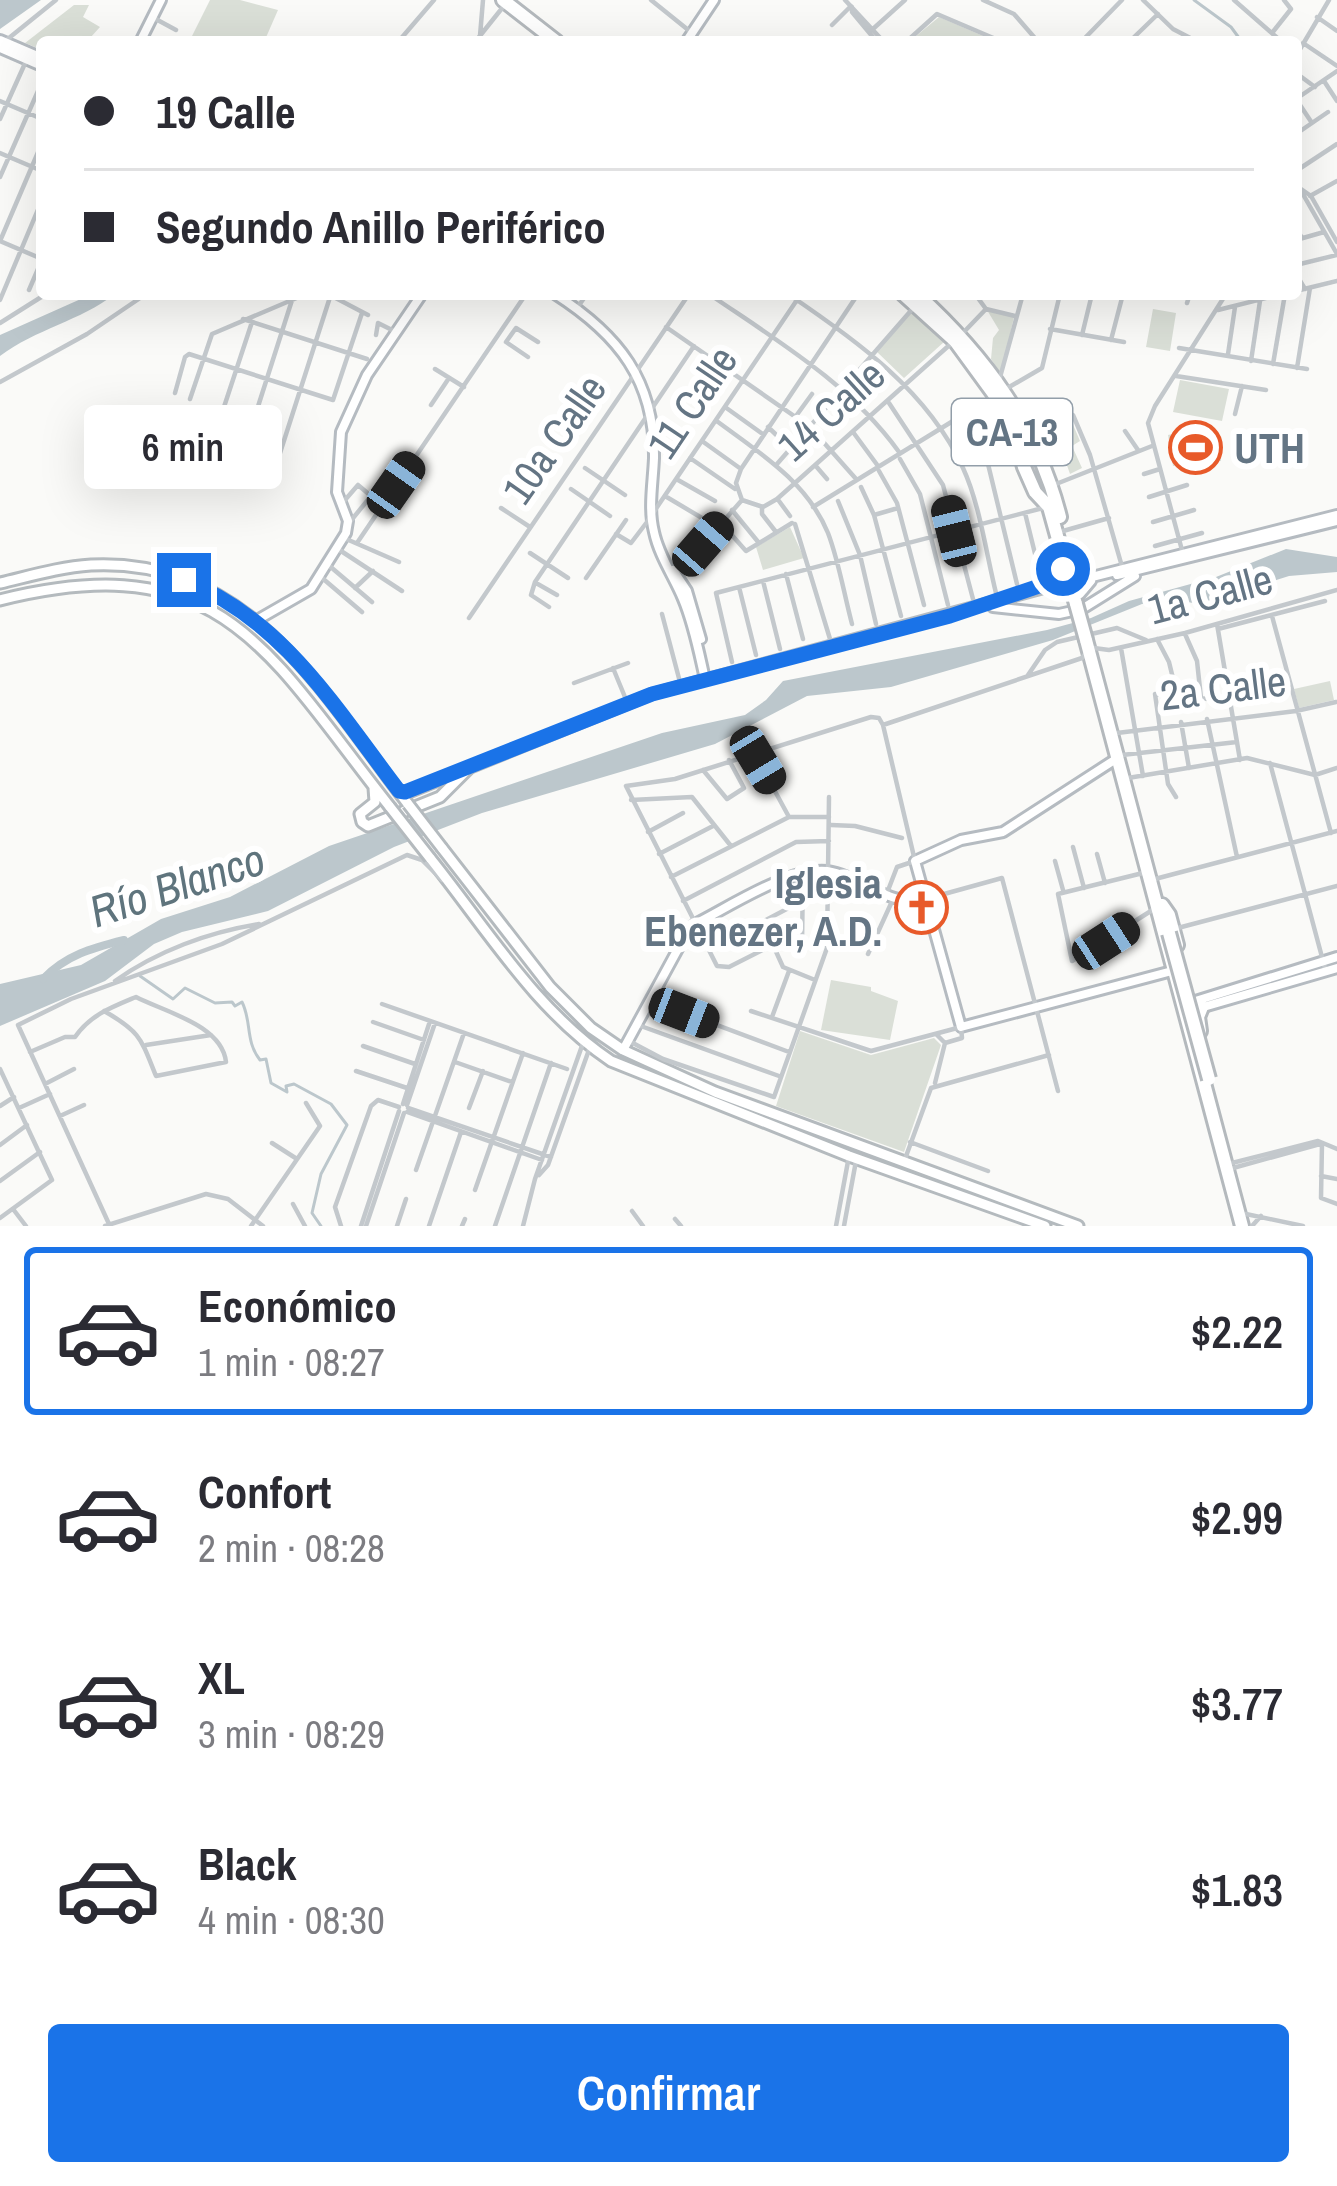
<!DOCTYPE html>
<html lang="es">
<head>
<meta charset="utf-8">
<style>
	:root { --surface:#fff; --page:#f7f7f7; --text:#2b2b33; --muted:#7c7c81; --line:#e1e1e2; --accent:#1a73e8 }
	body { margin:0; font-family:"Archivo Narrow",sans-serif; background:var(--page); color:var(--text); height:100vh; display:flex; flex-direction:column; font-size:45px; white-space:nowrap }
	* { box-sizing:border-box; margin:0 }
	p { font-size:39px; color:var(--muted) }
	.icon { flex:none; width:66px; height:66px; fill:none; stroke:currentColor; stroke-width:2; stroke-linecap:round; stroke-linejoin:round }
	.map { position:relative; height:1226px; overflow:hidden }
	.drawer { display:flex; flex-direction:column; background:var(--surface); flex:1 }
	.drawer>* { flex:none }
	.hud { position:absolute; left:36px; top:36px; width:1266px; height:264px; border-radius:12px; box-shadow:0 12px 48px #0002; display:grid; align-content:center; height:264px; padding:0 48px; background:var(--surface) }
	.end { position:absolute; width:54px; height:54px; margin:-27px; border:15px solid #1a73e8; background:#fff; box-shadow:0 0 0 6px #fff }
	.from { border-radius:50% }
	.bubble { position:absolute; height:84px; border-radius:12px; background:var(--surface); box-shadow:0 12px 48px #0002; font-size:39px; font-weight:600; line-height:84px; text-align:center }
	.car { position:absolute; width:36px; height:72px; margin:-36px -18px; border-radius:15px; box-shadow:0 0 9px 3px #0007; background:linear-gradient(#222 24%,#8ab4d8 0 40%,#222 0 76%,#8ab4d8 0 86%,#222 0) }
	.hud b { display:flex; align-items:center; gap:42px; height:114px; font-size:45px }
	.hud b+b { border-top:3px solid var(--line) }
	.hud i { width:30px; height:30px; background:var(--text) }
	ul { padding:21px 0 0; list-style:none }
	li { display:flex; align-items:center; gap:36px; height:168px; margin:0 24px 18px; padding:0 24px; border:6px solid transparent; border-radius:12px }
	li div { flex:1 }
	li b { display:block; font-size:45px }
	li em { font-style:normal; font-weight:600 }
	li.current { border-color:var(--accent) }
	li>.icon { width:108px; height:108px; stroke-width:1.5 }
	.cta { display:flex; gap:24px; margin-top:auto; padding:24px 48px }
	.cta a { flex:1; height:138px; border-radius:12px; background:var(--accent); color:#fff; font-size:48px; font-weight:600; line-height:138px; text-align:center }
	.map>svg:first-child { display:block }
	.green { fill:#dadfd7 }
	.water { fill:#bcc7cc }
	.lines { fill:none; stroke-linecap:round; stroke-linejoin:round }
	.stream { stroke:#bcc7cc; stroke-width:3 }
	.river { stroke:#bcc7cc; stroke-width:8 }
	.secondary-casing { stroke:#b5bbc1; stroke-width:14 }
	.primary-casing { stroke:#b4babe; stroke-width:15 }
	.highway-casing { stroke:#b4b9bd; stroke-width:18 }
	.street { stroke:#c3c8cc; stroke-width:4.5 }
	.secondary { stroke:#fff; stroke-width:8 }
	.primary { stroke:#fff; stroke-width:9 }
	.highway { stroke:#fff; stroke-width:12 }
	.primary-bridge-casing { stroke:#b4babe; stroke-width:15; stroke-linecap:butt }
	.highway-bridge-casing { stroke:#b4b9bd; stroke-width:18; stroke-linecap:butt }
	.primary-bridge { stroke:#fff; stroke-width:9 }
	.highway-bridge { stroke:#fff; stroke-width:12 }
	.route { stroke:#1a73e8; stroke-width:15 }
	.labels { text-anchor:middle; stroke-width:12; stroke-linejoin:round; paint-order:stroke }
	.shield { fill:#fff; stroke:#929ea9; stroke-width:3 }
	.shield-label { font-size:39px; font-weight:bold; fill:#647584 }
	.street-label { font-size:42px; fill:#647584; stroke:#fff }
	.poi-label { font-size:42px; font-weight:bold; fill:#647584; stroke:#fff; text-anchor:start }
	.water-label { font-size:45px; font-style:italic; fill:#5f747d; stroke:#fff }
</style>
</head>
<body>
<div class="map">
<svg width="1337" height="1226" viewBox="0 0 1337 1226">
	<rect width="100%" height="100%" fill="#fafaf8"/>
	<path class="green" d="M210,0H240L278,10L264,42H189Z
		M74,5H89L83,17L100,27L90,38L93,42H42V50L25,43Z
		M939,17L995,41L909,42Z
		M1153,309L1176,313L1170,351L1146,347Z
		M987,310L1014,317L1001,374L991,359L993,338L999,330Z
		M909,311L944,342L904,378L875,350Z
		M1180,380L1229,389L1222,421L1173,412Z
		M1071,420L1080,441L1072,446L1082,468L1070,474L1054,428Z
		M1184,422L1197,424L1196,433L1218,436L1221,461L1173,466L1168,435L1186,431Z
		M790,527L804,558L763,570L756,547Z
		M1330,681L1334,700L1299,708L1294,689Z
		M831,980L871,987V991L898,1001L890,1040L821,1030Z
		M800,1031L871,1055L934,1038L941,1045L904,1152L776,1106Z"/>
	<path class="water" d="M0,0H41L0,29Z
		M92,294H115C80,321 36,329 0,356V335Z
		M1286,549L1337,557V572L1289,576L1201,604L1165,599L1142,604L1053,640L891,687L807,696L715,744L482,813L394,847L268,911L182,932L154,944L105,981L0,1026V984L81,965L161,919L230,897L329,846L662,733L745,715L766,700L783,681L1047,630L1091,618L1129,601L1216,577Z"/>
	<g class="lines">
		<path class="stream" d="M1194,0L1231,27L1242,42
			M140,976L173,999L185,988L215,1003L232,1002L235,1006L242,1002C252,1022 245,1041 260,1060L266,1059L271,1083L287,1092L286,1086L294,1084L331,1104L347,1125L321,1174L312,1213L321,1226"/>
		<path class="river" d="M43,979C66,955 92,948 124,940"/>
		<defs>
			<path id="secondary" d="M0,40L42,58
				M140,42L161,0
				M686,42L714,0
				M0,48L42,66
				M555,294C619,335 655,381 654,458C653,483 648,508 654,532C659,556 674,577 683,599C694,625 699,653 705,679
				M673,570L687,591L701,639
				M1074,570L1081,578H1088L1337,515
				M1117,575L1337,521
				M1080,594L1091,581
				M993,607L1059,614L1082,609L1135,576
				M257,620L311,589L346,533L348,521L337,492L341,432L367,375L422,294
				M1116,759L1003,832L961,840L915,861L961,1027L1172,971
				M399,791L410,792L652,694L1059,584L1070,591
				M1189,1003L1337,957
				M1200,1008L1337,968
				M623,1050L685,936L695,924C729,907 789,867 827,871C861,876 891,909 926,899"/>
			<path id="primary" d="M0,583C30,576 60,567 91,565C249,557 324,695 408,804
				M0,600C223,544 268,653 390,807
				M374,788L375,802L360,814L362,822L368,826L440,797L468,769
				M442,848L550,987L591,1028L623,1050L715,1092L1078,1226
				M430,858C487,929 535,1010 611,1061L849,1156L1045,1226"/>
			<path id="highway" d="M503,0L557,42
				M903,294L955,341L1009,415L1024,467L1035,492L1049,507L1076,604
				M917,294C985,356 1037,426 1060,517
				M1086,640L1242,1226
				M1162,905L1169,915L1177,945
				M1200,1031L1198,1017L1202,1007"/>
		</defs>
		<use href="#secondary" class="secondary-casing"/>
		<use href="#primary" class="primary-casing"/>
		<use href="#highway" class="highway-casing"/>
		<path class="street" d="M651,0L692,33
			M845,0L884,42
			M983,0L1014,14L1034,37
			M1143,0L1173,29L1198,42
			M1234,0L1282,42
			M852,7V12L877,42
			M152,17L176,30
			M1317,17L1337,31
			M832,25L851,6
			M874,28L905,0
			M1272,33L1291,9L1284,0
			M480,36L483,0
			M4,42L56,0
			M398,42L434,0
			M475,42L503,7
			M906,42L937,14L998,40
			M1081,42L1122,0
			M1129,42L1158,14
			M1303,43L1337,66
			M1296,56L1329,0
			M1296,73L1315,87
			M1324,81L1337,101
			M1296,99L1337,71
			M1296,99L1312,123L1328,112
			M0,101L42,119
			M0,119L27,59
			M1296,134L1312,123
			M42,143L0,241L42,259
			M0,153L42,171
			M1296,171L1337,144
			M0,177L42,82
			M1296,182L1337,254
			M1301,189L1311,196L1337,242
			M1310,196L1337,181
			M1296,228L1302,238
			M1296,240L1324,232
			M1296,265L1337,255
			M1296,274L1305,289
			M29,290L41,262
			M1296,291L1337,281
			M328,294L368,315
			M709,294C779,342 849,383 899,452
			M788,294C856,340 928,391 963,468C980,505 986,553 996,593
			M975,294L986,309
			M0,300L42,200
			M1187,303L1190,294
			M577,308L587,294
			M1218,310L1282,294
			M243,319L367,359
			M0,323L46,294
			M666,327L810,427L857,480
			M1050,329L1124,342
			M376,335L378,323L394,331
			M961,335L986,309L1015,316
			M1082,335L1092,294
			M1111,340L1123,294
			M1179,348L1307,369
			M1228,354L1235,307
			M528,357L506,342L516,328L538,342
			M1251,361L1260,301
			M1273,364L1285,294
			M1297,368L1310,288
			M435,369L464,387
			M1176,376L1266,390
			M999,381L1023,294
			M0,382L87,334L146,294
			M1004,390L1042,368L1060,294
			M175,393L185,357L189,354L333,400L362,313
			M190,399L212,334L306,294
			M889,403L943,485L973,599
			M431,405L449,378
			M725,407L764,435
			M222,413L252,322
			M1235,414L1242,386
			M796,416L812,394
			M254,419L293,297
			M840,419L857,402
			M718,422C760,453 807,482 828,533C839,562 844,594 852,624
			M768,427L790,448
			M1125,431L1138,450
			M853,432L878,466
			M1030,433L1068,413L1073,415L1090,455L1123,570
			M702,441L741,469
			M280,453L331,294
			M690,458L735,489
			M900,459L920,494L948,605
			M777,464L915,306
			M988,464L1017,584
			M815,465L827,479
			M585,468L625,495
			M879,471L897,503L924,605
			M1144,474L1160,469
			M678,480L715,501
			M1051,486L1152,446
			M861,487L874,515L901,616
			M571,489L610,516
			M665,496L707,521
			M1149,497L1187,485
			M345,500L358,485L371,496L349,523
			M742,500L763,507L777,499L954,341
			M742,500L736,483L741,469L858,294
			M779,501L790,516
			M838,501L860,555L876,624
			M762,507V514L776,532
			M813,507L992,397
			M501,508L530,527
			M732,510L759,543
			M1025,513L1041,578
			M874,515L898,508
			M1153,522L1194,510
			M722,524L746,551L792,523
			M795,524L830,639
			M1063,531L1109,518
			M616,534L631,543L647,522L801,294
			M344,538L399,562
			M357,543L526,294
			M1155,546L1202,533
			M338,549L402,591
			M530,553L568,578
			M1183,554L1148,423L1155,406L1226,294
			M326,563L372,602
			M678,573L742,500
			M786,574L803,639
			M321,577L362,612
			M586,578L626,520
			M763,581L780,649
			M536,583L557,595
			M739,587L756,655
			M355,588L373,571
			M549,607L531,595L535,582L694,346
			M662,614L681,686
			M1272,616L1331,833
			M469,618L689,294
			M1217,624L1240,760
			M1218,629L1325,601
			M1185,634L1197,661L1201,698
			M1157,639L1169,662L1177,695
			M1094,648L1109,650L1185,633L1337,590
			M1121,648L1143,776
			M732,662L716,593L1043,508
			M613,668L627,702
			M1028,675L1045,650L1057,642L1117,628L1146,640
			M574,683L628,663
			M1207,719L1237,857
			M1181,722L1189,768
			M883,725L915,861L897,867L887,893
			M1117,733L1296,711L1336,702
			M1122,755L1237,742
			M758,760L789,817
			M1270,763L1326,972
			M703,770L727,799L744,788L729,760
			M1128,778L1247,758L1315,775L1337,768
			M1176,797L1168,784L1155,694L1230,701
			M631,800L692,797L731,846
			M831,825L855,826L902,838
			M648,832L683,813
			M1073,847L1084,888
			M659,854L713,826
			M1097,854L1105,883
			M1055,861L1063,890
			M1147,872L1058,894L1072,961L1154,909
			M671,877L789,817H829
			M1155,879L1337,831
			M926,899L1002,878L1058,1091
			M683,901L796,842L829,841
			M1174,929L1337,886
			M802,930L729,967L717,966L626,786L675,779L871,717L879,718L883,725L1082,658L1087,652
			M773,945L783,967L815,980
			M802,945L803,872
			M709,950L802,901
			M868,954L894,897
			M115,981C157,951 209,932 259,924
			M650,1000L789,1052
			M382,1004L567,1069
			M751,1011L871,1051L961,1027
			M772,1017L789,971
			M373,1022L424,1040
			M638,1025L779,1076
			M937,1035L945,1043L962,1038L961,1027
			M629,1041L663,1059L774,1097L827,948L829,797
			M146,1045L211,1035
			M363,1046L415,1064
			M30,1052L65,1037H75C90,1015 112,1007 136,997C165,1012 222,1025 226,1062L156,1076C141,1039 141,1032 104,1011
			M455,1062L512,1082
			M0,1069L52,1180L0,1218
			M356,1071L407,1088
			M935,1083L945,1043
			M45,1084L74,1069
			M403,1104L430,1021
			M407,1105L435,1023
			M0,1106L14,1097
			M19,1108L50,1094
			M408,1108L551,1157
			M469,1108L483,1071
			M407,1112L542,1160
			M60,1116L84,1105
			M910,1142L988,1171
			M272,1143L297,1159
			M1322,1143L1321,1198L1337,1204
			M0,1145L27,1125
			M905,1159L931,1088L1049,1055
			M1232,1163L1318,1141L1337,1149
			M1233,1168L1320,1144
			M416,1170L464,1033
			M539,1175L548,1165L590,1047
			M1321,1176L1337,1179
			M0,1181L40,1152
			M475,1190L523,1053
			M293,1204L305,1226
			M13,1209L26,1226
			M632,1211L643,1226
			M1246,1214L1303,1226
			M675,1219L681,1226
			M109,1224L18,1025L71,999L222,944L407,855L422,860L442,880
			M105,1226L206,1194L228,1199L263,1226
			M251,1226L320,1126L306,1103
			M341,1226L335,1207L371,1106L378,1100L399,1107
			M361,1226L399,1111
			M366,1226L404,1113
			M397,1226L406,1199
			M429,1226L461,1132
			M462,1226L465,1219
			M495,1226L551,1063
			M523,1226L535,1179L583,1043
			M836,1226L849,1156
			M844,1226L856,1161
			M1252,1226L1261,1216"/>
		<use href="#secondary" class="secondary"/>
		<use href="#primary" class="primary"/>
		<use href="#highway" class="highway"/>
		<defs>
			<path id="primary-bridge" d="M408,804L442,848
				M390,807L430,858"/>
			<path id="highway-bridge" d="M1076,604L1086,640
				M1169,933L1209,1079"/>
		</defs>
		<use href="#primary-bridge" class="primary-bridge-casing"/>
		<use href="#highway-bridge" class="highway-bridge-casing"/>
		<use href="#primary-bridge" class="primary-bridge"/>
		<use href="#highway-bridge" class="highway-bridge"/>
	</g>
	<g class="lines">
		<path class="route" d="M184,580C284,620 336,709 399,791L405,792L652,694L950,616L1057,580L1063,569"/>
	</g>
	<defs>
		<symbol id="stadium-ring" viewBox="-11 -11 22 22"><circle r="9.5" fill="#fff" stroke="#e85a2a" stroke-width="1.5"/><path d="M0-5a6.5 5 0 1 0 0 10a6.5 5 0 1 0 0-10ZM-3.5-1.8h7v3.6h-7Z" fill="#e85a2a"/></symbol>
		<symbol id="church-ring" viewBox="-11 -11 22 22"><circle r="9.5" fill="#fff" stroke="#e85a2a" stroke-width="1.5"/><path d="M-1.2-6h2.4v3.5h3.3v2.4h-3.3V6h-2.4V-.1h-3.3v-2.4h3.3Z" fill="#e85a2a"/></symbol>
	</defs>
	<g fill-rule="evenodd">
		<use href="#stadium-ring" x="1166" y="418" width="59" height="59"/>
		<use href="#church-ring" x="892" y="878" width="59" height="59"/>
	</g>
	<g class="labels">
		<rect class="shield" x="952" y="399" width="120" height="66" rx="9"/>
		<g class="shield-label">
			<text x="1012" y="446">CA-13</text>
		</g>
		<g class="street-label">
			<text transform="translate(692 402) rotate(-56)" y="15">11 Calle</text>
			<text transform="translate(831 410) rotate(-42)" y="15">14 Calle</text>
			<text transform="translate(554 439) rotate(-55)" y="15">10a Calle</text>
			<text transform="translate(1210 594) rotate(-15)" y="15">1a Calle</text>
			<text transform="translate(1223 688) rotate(-7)" y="15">2a Calle</text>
		</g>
		<g class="poi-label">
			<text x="1234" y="463">UTH</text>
			<text x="882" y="898" text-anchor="end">Iglesia<tspan x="882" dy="48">Ebenezer, A.D.</tspan></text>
		</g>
		<g class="water-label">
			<text transform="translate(177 885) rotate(-18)" y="16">Río Blanco</text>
		</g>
	</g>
</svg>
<i class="end from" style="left:1063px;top:569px"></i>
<i class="end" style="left:184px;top:580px"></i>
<div class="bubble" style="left:84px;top:405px;width:198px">6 min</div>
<i class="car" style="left:396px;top:485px;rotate:35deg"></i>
<i class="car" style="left:954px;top:531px;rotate:346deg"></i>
<i class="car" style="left:703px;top:544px;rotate:41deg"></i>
<i class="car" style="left:758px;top:760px;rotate:149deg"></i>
<i class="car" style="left:1106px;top:941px;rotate:57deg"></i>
<i class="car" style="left:684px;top:1013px;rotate:111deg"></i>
<div class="hud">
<b><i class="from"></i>19 Calle</b>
<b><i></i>Segundo Anillo Periférico</b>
</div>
</div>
<section class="drawer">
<ul>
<li class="current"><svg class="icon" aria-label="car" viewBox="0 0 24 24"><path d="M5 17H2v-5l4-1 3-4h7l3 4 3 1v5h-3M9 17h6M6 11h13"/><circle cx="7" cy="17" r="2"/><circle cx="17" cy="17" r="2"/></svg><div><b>Económico</b><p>1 min · 08:27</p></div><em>$2.22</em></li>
<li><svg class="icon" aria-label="car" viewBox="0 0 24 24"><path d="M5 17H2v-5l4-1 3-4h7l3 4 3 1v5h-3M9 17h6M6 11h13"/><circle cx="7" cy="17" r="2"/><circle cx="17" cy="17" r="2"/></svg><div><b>Confort</b><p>2 min · 08:28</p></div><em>$2.99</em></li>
<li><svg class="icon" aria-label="car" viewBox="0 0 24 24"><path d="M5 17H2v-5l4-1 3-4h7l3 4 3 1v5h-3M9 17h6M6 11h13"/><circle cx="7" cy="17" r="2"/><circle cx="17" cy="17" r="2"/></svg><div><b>XL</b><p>3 min · 08:29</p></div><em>$3.77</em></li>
<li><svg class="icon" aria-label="car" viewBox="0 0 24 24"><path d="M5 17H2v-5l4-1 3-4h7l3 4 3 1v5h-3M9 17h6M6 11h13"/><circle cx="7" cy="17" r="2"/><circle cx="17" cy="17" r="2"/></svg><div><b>Black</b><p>4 min · 08:30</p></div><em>$1.83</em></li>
</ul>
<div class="cta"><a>Confirmar</a></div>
</section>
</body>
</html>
